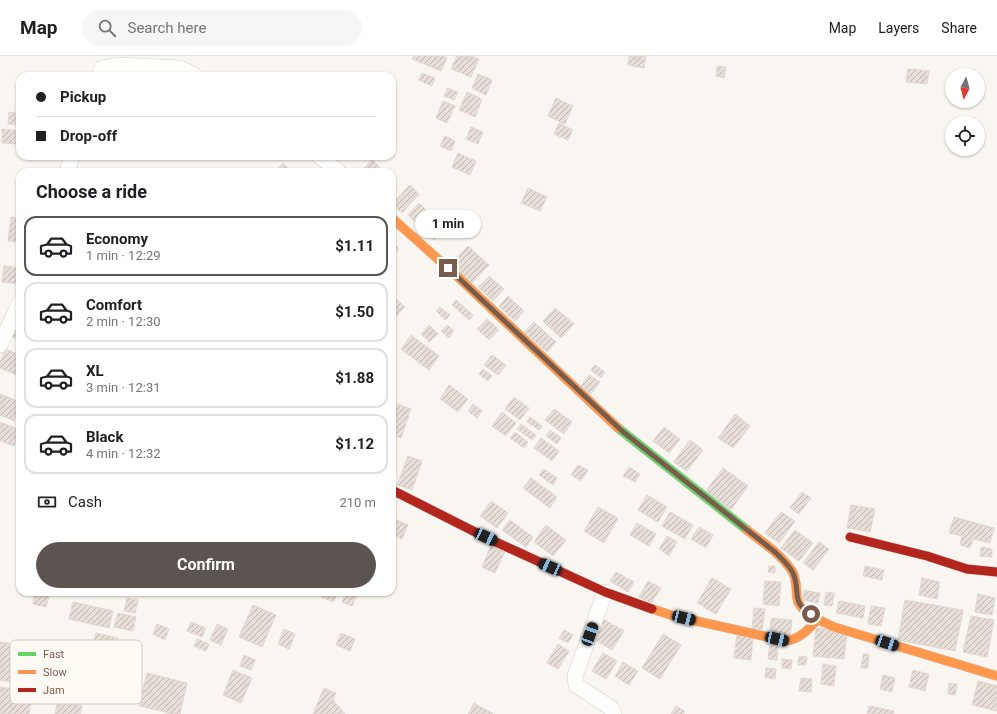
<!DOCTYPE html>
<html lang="en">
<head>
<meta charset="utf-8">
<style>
	:root { --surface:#fff; --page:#f6f6f6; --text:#202124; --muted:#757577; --line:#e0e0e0; --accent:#5c5450 }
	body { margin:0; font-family:Roboto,sans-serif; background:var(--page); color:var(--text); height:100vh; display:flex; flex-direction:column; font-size:15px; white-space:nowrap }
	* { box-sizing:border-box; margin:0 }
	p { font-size:13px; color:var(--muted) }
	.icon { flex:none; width:22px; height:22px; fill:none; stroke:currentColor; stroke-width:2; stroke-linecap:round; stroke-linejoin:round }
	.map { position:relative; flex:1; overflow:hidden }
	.drawer { position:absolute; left:16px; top:112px; width:380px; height:428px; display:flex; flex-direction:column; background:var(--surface); border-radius:12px; box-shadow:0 1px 3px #0004 }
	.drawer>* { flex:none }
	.hud { position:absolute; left:16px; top:16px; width:380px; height:88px; border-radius:12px; box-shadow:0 1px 3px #0004; display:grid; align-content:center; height:88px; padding:0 20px; background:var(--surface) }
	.needle { width:26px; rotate:186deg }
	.tools { position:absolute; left:945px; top:12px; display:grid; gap:8px }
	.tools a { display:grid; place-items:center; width:40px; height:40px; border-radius:50%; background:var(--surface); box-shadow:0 1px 3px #0004; font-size:20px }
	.end { position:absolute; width:18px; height:18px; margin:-9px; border:5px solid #7a5c4d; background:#fff; box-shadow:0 0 0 2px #fff }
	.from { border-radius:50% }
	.bubble { position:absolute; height:28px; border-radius:14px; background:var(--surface); box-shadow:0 1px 3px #0004; font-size:13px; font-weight:700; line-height:28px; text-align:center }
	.car { position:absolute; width:12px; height:24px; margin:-12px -6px; border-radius:5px; box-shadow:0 0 3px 1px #0007; background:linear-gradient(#222 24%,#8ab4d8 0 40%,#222 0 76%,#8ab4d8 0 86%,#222 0) }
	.hud b { display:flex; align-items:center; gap:14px; height:38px; font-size:15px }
	.hud b+b { border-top:1px solid var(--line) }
	.hud i { width:10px; height:10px; background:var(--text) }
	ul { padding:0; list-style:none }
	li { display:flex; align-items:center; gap:12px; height:60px; margin:0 8px 6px; padding:0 12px; border:2px solid var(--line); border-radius:12px }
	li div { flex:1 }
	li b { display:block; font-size:15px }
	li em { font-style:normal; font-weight:700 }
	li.on { border-color:var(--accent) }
	li>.icon { width:36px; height:36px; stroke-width:1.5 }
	h2 { padding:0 20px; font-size:18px; line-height:48px }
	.pay { display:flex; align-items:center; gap:10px; height:44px; padding:0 20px; font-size:15px }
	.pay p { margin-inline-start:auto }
	.cta { display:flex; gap:8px; margin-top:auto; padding:8px 20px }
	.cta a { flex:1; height:46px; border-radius:24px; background:var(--accent); color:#fff; font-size:16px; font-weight:700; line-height:46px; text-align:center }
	header { display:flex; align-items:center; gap:24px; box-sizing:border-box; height:56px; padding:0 20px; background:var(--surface); border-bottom:1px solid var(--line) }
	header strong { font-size:19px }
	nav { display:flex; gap:22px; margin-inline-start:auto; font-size:14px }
	.search { width:280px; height:36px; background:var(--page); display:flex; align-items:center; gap:10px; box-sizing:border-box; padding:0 14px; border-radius:22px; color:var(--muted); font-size:15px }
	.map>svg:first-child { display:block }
	.building { fill:url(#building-hatch); stroke:#e2d8d2 }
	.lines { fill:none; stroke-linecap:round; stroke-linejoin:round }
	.street-casing { stroke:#d7d1cb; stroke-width:16 }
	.fast-casing { stroke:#d9d2cb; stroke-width:10 }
	.slow-casing { stroke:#d9d2cb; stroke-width:10 }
	.jam-casing { stroke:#d9d2cb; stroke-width:10 }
	.street { stroke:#fefefd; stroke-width:15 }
	.fast { stroke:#63d668; stroke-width:9 }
	.slow { stroke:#ff974d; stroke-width:9 }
	.jam { stroke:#b3261e; stroke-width:9 }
	.route { stroke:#7a5c4d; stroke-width:5 }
	.key { fill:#fffaf3; stroke:#d7cbc1; stroke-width:1 }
	.key-label { font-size:11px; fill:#7a5c4d }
</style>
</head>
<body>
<header>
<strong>Map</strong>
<div class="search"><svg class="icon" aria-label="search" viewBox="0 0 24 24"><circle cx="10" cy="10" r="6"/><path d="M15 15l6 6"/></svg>Search here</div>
<nav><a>Map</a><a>Layers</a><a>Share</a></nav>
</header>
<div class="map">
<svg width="997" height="658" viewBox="0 0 997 658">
	<defs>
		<pattern id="building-hatch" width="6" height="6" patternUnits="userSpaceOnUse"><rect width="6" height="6" fill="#e6ded7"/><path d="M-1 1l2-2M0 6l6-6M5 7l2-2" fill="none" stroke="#bfb7b1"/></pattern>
	</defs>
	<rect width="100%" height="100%" fill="#f9f5f0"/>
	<path class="building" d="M414,0H443L447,2L441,15L412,3Z
		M457,0H472L479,3L471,21L451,13Z
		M629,0H646L644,12L628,9Z
		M717,10L726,11L724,22L716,20Z
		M908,13L929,15L927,28L906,26Z
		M422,17L435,22L432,30L419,24Z
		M478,18L492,24L486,39L472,32Z
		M447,32L458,36L454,44L444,40Z
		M467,36L482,43L475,61L459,54Z
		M556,42L573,50L565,68L548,60Z
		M443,45L455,50L447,67L436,62Z
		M9,56L20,58V69L8,68Z
		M559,67L573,74L568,84L554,78Z
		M471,71L483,76L478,88L466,83Z
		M2,73L20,75V88L2,87Z
		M445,80L455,85L451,95L440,90Z
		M458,97L476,105L470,119L452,111Z
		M372,104L380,111L376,116H360Z
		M283,107L293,116H275Z
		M410,129L419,138L402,157L392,148Z
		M528,132L547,141L540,155L521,147Z
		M419,147L427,155L416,167L408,159Z
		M11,161L20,162V186L8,185Z
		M433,162L445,172L434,184L423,173Z
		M394,188L399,193L392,201V190Z
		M468,190L489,209L470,229L449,210Z
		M4,210L20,212V228L2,226Z
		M489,220L504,233L493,245L478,231Z
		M508,240L524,255L515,265L499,250Z
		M396,243L405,251L393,264L392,247Z
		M456,244L473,259L469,264L452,249Z
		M440,251L450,259L445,264L436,255Z
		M555,252L574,268L561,282L543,265Z
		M487,263L499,274L489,284L477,273Z
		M534,266L556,286L547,296L524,276Z
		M429,269L438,278L429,286L421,278Z
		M447,269L454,275L449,282L441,275Z
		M16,271L20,272V284L12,281Z
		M411,279L439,300L429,314L401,293Z
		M5,293L20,299L19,320L0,312V306Z
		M492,299L506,309L498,319L484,309Z
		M595,309L605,316L601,322L591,314Z
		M483,313L492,320L488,325L479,318Z
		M589,319L600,326L591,338L581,330Z
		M449,329L468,343L458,356L440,343Z
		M0,338L20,346V351L14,365L0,359Z
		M514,341L529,352L520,364L505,353Z
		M392,346L411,353L401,382L392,379Z
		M473,348L482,355L477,362L468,355Z
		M554,353L572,366L564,378L545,364Z
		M502,356L516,367L506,380L492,370Z
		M735,358L750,370L733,392L718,382Z
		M530,361L542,370L539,374L527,366Z
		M0,366L20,374L14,390L0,385Z
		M521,368L536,379L532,384L517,373Z
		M664,371L680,383L669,397L653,385Z
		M550,374L561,382L557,388L546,380Z
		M515,376L528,386L524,392L510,382Z
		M541,382L559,395L552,405L534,392Z
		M690,384L703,394L687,415L674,406Z
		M408,400L422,405L412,434L397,429Z
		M578,409L588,414L581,425L571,419Z
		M629,411L640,418L635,426L623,420Z
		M723,412L748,430L731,454L706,435Z
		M544,413L557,422L553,429L539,419Z
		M531,422L557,441L550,452L523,432Z
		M802,436L811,442L799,458L790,452Z
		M647,439L667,451L658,466L638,454Z
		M491,445L508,457L497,472L480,460Z
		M851,449L875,453L870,476L847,472Z
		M598,451L618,462L604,487L584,475Z
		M670,456L693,469L685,483L662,470Z
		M781,456L795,465L779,487L765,477Z
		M954,461L994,472L990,487L973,483L970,492L960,489L962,480L949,477Z
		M392,462L408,469L402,483L392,479Z
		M510,464L533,481L526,491L502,474Z
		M637,467L656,478L649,490L630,479Z
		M546,469L566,484L553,500L534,486Z
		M699,471L713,479L706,492L691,483Z
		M795,474L813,487L799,505L781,492Z
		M667,480L677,486L669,500L659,493Z
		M819,486L829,493L813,514L803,507Z
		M491,489L505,495L495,517L482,511Z
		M981,491L992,493V501L980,500Z
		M769,510H775V517L768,516Z
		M865,510L884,514L882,524L863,520Z
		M616,516L634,526L628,536L610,525Z
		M712,522L731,533L716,558L697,547Z
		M922,522L940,526L937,543L919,539Z
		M648,525L661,532L651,548L639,541Z
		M765,525L781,526L779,550L763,548Z
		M804,534L820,537L818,547L802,544Z
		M35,536H50L46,551L33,548Z
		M324,536H332L337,538L334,546L321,541Z
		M346,536H354L358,538L352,550L342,546Z
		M826,536L834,537L832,550L824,549Z
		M978,538L995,542L992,559L975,556Z
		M127,542L138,544L135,557L124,555Z
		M905,544L963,554L955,595L898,584Z
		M839,545L865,550L863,562L836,557Z
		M73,546L113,555L109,572L69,563Z
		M253,549L276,559L262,591L239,581Z
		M871,550L885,552L881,570L868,568Z
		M754,552L765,553L762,574L752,573Z
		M118,557L136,561L133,575L114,571Z
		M971,560L994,564L987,601L963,596Z
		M771,562L792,564L790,580L770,577Z
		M603,563L624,575L612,594L592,582Z
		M191,566L206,572L202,581L187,575Z
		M157,568L169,573L165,584L153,578Z
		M217,568L228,573L221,589L210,584Z
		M816,572L847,575L844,603L813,600Z
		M284,573L295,578L289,593L278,588Z
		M564,574L573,579L568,587L559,582Z
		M96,577L118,582L109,621L87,615Z
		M341,577L355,583L350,595L336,589Z
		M663,578L681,589L660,623L642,612Z
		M737,578L753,580L751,604L734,602Z
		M197,583L209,588L206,595L194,590Z
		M0,586L17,588L12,626L0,624Z
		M770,586L778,587L777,604L768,603Z
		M558,588L569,595L558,613L547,607Z
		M603,597L617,605L606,623L592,615Z
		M863,598H869L868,612H861Z
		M244,599L255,604L251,614L240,610Z
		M799,600L807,601L806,609H798Z
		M782,603L792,604L791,613L782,612Z
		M623,606L638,615L629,629L615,620Z
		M823,608L836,610L834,630L821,628Z
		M766,612L776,613L775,623L765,622Z
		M233,614L252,622L241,647L223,639Z
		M913,614L929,618L925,635L909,631Z
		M147,617L187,627L180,658H174L139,650Z
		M883,619L895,622L892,636L880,633Z
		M801,622L812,623L811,636L799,635Z
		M978,625L997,630V655L972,649Z
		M949,627L957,628L955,639L948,638Z
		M0,631L33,636L29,658H0Z
		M324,632L336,637L333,644L345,658H313Z
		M58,644L82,650L80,658H55Z
		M474,647L494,658H468Z
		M676,650L685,655L683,658H671Z
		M869,650L894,655V658H867Z"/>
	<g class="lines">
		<defs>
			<path id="street" d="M99,20L102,12L117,9L180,12L196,20
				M319,100L339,116
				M67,116L72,100
				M0,289L20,246
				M605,536L575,620L576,629L611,652L614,658"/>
			<path id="fast" d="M618,372L747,474"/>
			<path id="slow" d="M392,162L459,222L618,372
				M747,474C762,486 781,498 792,515C797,523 796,533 797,542C799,557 822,565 834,571L997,620
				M652,553L674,560L786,585C800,583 809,573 818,563"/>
			<path id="jam" d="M392,434L485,481L605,536L652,553
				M850,481L927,500L967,513L997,516"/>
		</defs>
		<use href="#street" class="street-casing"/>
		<use href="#fast" class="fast-casing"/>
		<use href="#slow" class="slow-casing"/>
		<use href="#jam" class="jam-casing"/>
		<use href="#street" class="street"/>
		<use href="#fast" class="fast"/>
		<use href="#slow" class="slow"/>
		<use href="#jam" class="jam"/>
	</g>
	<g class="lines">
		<path class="route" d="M448,212L622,375L775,496C781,502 789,509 793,517C801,535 790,546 811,558"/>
	</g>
	<rect x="10" y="584" width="132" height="64" rx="6" class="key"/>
	<rect x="18" y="596" width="18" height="4" fill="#63d668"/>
	<rect x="18" y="614" width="18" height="4" fill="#ff974d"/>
	<rect x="18" y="632" width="18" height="4" fill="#b3261e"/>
	<g class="key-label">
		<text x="43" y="602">Fast</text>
		<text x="43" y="620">Slow</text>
		<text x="43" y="638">Jam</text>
	</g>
</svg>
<div class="tools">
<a><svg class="needle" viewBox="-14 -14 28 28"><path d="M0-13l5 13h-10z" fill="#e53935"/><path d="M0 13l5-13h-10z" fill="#757577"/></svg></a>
<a><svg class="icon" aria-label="locate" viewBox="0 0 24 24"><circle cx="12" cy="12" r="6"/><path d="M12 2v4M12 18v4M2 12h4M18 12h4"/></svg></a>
</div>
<i class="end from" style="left:811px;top:558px"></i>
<i class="end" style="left:448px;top:212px"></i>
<div class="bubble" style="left:415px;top:154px;width:66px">1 min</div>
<i class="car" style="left:486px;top:481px;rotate:115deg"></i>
<i class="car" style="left:550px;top:511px;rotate:294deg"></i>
<i class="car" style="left:684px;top:562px;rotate:104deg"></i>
<i class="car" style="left:590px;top:578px;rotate:20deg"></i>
<i class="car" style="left:777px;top:583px;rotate:103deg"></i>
<i class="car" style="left:887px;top:587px;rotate:108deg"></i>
<div class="hud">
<b><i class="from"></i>Pickup</b>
<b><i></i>Drop-off</b>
</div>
<section class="drawer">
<h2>Choose a ride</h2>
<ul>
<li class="on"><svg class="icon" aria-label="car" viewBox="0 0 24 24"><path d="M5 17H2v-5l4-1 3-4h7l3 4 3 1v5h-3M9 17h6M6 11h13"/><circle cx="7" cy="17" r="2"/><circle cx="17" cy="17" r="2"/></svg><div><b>Economy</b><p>1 min · 12:29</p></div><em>$1.11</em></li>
<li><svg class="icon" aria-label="car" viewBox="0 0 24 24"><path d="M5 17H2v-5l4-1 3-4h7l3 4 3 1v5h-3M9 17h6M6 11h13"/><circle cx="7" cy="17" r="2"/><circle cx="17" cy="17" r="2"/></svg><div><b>Comfort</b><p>2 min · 12:30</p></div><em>$1.50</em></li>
<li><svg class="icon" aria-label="car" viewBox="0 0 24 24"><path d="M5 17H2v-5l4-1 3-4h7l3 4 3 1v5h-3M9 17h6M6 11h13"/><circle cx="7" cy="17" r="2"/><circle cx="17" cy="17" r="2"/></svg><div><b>XL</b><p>3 min · 12:31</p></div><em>$1.88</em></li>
<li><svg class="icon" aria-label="car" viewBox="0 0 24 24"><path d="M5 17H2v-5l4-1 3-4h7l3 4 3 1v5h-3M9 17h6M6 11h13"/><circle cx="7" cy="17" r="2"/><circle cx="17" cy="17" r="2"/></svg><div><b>Black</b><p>4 min · 12:32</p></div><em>$1.12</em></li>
</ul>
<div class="pay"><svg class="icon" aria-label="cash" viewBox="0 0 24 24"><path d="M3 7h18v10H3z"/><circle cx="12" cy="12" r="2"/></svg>Cash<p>210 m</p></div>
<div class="cta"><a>Confirm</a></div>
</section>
</div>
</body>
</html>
